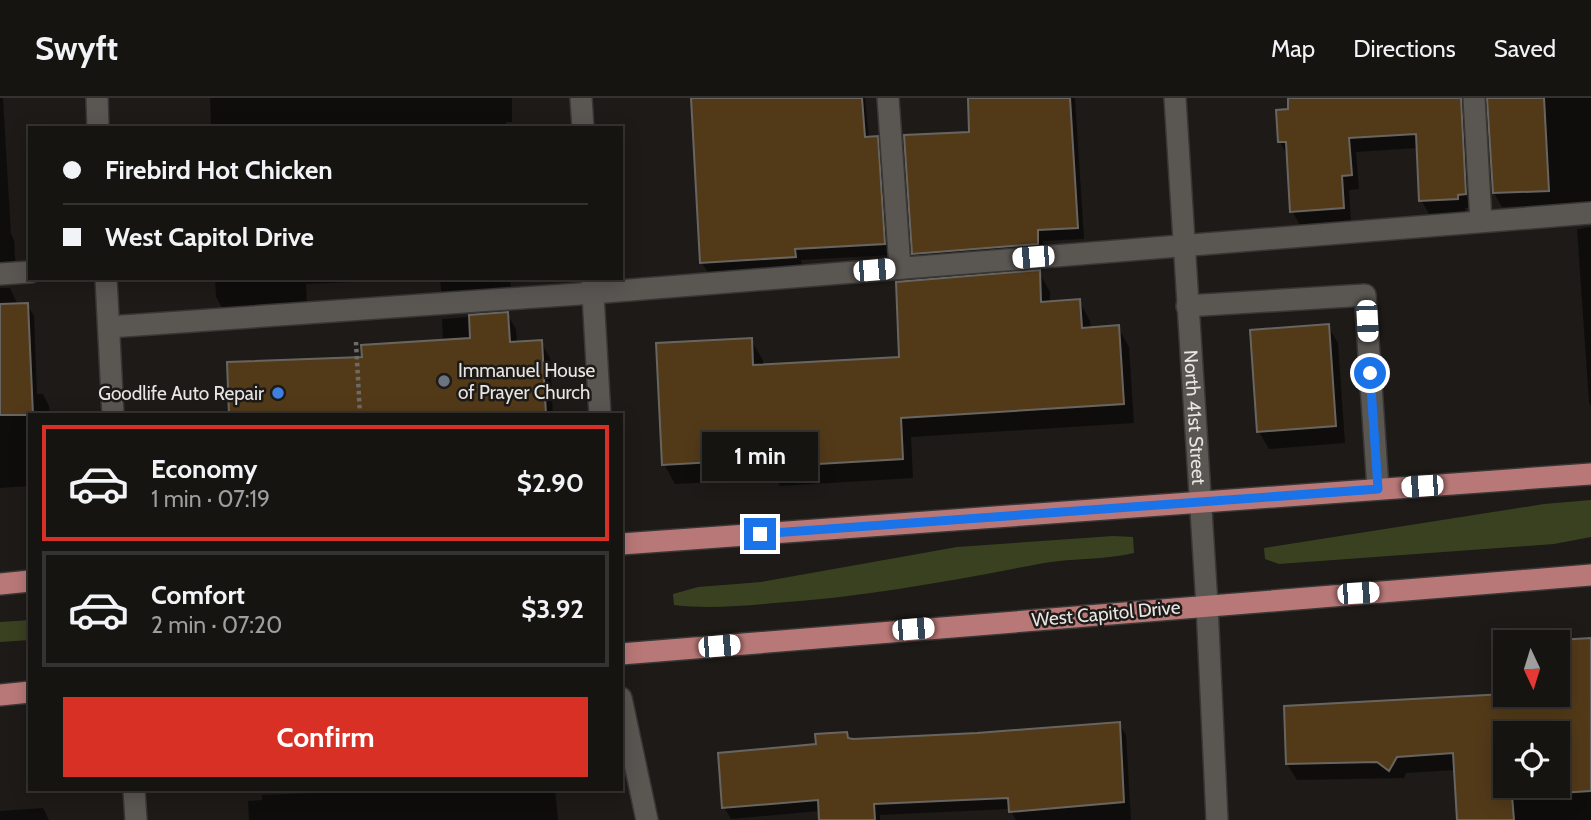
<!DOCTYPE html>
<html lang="en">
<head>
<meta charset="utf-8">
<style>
	:root { --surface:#161411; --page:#23211f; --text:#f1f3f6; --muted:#9e9e9f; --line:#353331; --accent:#d93025 }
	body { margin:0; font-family:Cabin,sans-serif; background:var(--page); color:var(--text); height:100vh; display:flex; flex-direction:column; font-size:26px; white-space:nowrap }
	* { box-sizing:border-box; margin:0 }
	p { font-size:23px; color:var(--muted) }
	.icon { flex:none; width:38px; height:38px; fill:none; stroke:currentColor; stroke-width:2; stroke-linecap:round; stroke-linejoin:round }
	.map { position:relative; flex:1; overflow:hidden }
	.sheet { position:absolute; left:28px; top:315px; width:595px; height:378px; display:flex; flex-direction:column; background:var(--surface); border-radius:0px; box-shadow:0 4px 18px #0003,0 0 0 2px var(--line) }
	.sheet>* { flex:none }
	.guide { position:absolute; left:28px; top:28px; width:595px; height:154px; border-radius:0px; box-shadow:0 4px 18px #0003,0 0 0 2px var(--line); display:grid; align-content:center; height:154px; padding:0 35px; background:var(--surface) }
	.needle { width:46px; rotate:176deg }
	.controls { position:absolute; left:1493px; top:532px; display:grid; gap:14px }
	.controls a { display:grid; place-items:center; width:77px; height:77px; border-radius:0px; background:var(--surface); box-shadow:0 4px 18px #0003,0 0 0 2px var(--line); font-size:35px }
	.end { position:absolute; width:32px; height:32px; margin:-16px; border:9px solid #1a73e8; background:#fff; box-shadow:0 0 0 4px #fff }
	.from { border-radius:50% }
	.bubble { position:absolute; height:49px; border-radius:0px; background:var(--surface); box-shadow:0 4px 18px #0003,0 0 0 2px var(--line); font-size:23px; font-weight:700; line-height:49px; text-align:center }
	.car { position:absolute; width:21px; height:42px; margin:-21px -10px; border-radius:9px; box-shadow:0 0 5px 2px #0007; background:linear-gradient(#fff 24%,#345 0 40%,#fff 0 76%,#345 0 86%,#fff 0) }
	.guide b { display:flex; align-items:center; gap:24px; height:66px; font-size:26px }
	.guide b+b { border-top:2px solid var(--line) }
	.guide i { width:18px; height:18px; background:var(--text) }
	ul { padding:12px 0 0; list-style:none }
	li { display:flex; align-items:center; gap:21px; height:116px; margin:0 14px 10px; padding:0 21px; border:4px solid var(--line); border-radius:0px }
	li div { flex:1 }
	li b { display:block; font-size:26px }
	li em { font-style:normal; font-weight:700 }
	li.on { border-color:var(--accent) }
	li>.icon { width:63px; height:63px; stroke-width:1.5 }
	.cta { display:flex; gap:14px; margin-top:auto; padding:14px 35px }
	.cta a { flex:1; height:80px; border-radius:0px; background:var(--accent); color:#fff; font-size:28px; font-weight:700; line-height:80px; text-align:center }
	header { display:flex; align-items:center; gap:42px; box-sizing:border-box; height:98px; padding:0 35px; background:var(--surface); border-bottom:2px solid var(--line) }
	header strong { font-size:33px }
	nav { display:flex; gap:38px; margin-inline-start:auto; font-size:24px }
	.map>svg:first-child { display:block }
	.green { fill:#3a4120 }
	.shadow { fill:#0007; fill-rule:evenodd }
	.building { fill:#523a19; stroke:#686561; stroke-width:2; fill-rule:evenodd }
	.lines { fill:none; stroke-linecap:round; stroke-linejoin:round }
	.lane-casing { stroke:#383735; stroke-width:24 }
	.street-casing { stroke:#383735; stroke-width:24 }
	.primary-casing { stroke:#383735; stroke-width:24 }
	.path { stroke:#6d6b68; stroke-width:4.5; stroke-dasharray:3.5 3.5; stroke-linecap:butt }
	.lane { stroke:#5a5652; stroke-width:21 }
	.street { stroke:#5a5652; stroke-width:21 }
	.primary { stroke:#b97878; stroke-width:21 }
	.route { stroke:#1a73e8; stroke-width:9 }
	.worship-dot { fill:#6b7280; stroke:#1d1a17; stroke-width:2.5 }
	.shop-dot { fill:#3f7fe0; stroke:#1d1a17; stroke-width:2.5 }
	.labels { text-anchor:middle; stroke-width:5; stroke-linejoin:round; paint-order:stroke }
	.poi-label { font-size:19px; fill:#e8e6e4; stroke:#1d1a17; text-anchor:start }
	.street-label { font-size:19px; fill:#e8e6e4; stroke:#1d1a17 }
</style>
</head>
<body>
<header>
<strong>Swyft</strong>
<nav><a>Map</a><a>Directions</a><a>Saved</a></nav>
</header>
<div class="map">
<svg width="1591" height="722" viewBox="0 0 1591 722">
	<rect width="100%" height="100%" fill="#1d1a17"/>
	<path class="green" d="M1591,402V439L1554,446L1279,466L1265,461L1264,450L1544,406Z
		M1113,438L1133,439L1134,455C1105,462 1074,460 1044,465C955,482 866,499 775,505C741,508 708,511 674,507L673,496L698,489L761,484L957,449Z
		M30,522V542L0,544V524Z"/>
	<path class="shadow" d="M0,0H3L11,136L14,142L16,174L0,177Z
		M210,0H512V24H506V30H211Z
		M692,0H865L869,41L877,40L883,52L891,157L801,162L802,170L709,176L702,165Z
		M969,0H1075L1084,141L1043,143L1044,157L921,167L914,156L971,36Z
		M1287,0H1591V117L1578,106L1502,109L1494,95L1489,2L1483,0L1473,110H1465L1466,115L1429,116L1421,102L1418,50L1356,54L1359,91L1349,92L1351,124L1300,127L1292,113L1288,59L1280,44L1288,13Z
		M1591,129V308L1589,304L1577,131Z
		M1039,174L1050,194V205L1079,203L1090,223L1091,231L1118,229L1129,249L1134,325L911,339L913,380L780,388L776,381L675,386L664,366L751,242L763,262V268L901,260Z
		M215,180H355V184L306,186L307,207L223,211L216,199Z
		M440,180H510L512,199L447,204L441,192Z
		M0,190H10L18,207L27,206L34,218L37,296H43L49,308L50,317H30V388L0,390Z
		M507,216L516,231L517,245L541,244L550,260L553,317H231L364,261L443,244L442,221Z
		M1328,228L1338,245L1345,345L1269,351L1259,334Z
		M1591,542V722H1459L1456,672L1406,675L1404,680L1297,682L1287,666L1519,597H1558V595L1563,594ZM1505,635H1558V688H1505Z
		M1119,625L1126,637L1131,722H1016L1010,711L880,717V722H821L820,713L731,721L724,709L818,648L846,636L850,643L977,637Z
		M415,691H555L558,722H249L248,703L262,702V697Z
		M43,710L49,722H0V713Z"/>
	<path class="building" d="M691,0H862L865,39L878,38L885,146L795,151L796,159L700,165Z
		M968,0H1070L1078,130L1038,132V146L912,156L904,37L969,34Z
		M1288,0H1461L1466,96L1458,97V101L1419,103L1416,36L1349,40L1352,77L1342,78L1344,110L1290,114L1286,44H1278L1276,12L1288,11Z
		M1487,0H1544L1549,93L1493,95Z
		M1040,172L1041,204L1080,201L1082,230L1119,227L1124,306L901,320L903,361L767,369V361L662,367L656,245L752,240L753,267L899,259L896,184Z
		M28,205L33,317H0V206Z
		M508,214L510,244L542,242L546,317H229L227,264L362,259L361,247L470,240L469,217Z
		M1329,226L1336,328L1257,334L1250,232Z
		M1591,540V693L1512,698L1514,722H1457L1453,655L1397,659L1389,673L1377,664L1286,666L1284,608L1505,596L1558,597V593H1561L1558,542ZM1505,635H1558V688H1505Z
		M1120,624L1124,704L1009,714L1008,700L874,706L875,722H819L818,702L722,710L718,655L816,646L815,636L847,634L848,640L853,641L977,635Z"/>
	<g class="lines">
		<defs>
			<path id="lane" d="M888,0L900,170
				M1474,0L1481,123
				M0,176L30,174
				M1187,208L1365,197L1378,391
				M109,229L593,195L1591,115"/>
			<g id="street">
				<path d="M97,0L98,30"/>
				<path d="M581,0L583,30"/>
				<path id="s1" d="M1175,0L1207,507L1217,722"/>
				<path d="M106,180L113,317"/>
				<path d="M592,180L600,317"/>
				<path d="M621,600L647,722"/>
				<path d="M134,691L136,722"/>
			</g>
			<path id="primary" d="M621,446L1591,376
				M0,486L30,483
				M621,556L1591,477
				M0,597L30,594"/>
		</defs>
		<use href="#lane" class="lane-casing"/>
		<use href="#street" class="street-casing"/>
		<use href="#primary" class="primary-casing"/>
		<path class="path" d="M356,244L360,317"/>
		<use href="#lane" class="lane"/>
		<use href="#street" class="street"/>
		<use href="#primary" class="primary"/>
	</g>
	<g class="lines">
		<path class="route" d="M760,436L1378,391L1370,275"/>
	</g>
	<circle class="worship-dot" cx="444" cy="283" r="7"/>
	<circle class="shop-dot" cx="278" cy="295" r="7"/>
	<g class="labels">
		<g class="poi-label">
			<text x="458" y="279">Immanuel House<tspan x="458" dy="22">of Prayer Church</tspan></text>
			<text x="264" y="302" text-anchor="end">Goodlife Auto Repair</text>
		</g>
		<g class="street-label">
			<text dy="7" stroke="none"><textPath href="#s1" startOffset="320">North 41st Street</textPath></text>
			<text transform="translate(1106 515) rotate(-5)" y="7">West Capitol Drive</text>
		</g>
	</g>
</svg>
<div class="controls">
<a><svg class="needle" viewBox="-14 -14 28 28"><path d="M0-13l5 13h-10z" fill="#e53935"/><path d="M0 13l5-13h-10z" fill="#9e9e9f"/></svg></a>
<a><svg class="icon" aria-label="locate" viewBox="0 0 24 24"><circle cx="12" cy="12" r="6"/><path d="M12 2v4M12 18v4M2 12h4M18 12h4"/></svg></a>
</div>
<i class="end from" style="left:1370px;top:275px"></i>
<i class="end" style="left:760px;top:436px"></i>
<div class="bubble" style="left:702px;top:334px;width:116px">1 min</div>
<i class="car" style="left:1033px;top:159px;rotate:265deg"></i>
<i class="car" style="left:874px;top:172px;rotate:85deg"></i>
<i class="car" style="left:1367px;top:223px;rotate:177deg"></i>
<i class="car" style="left:1422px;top:388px;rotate:266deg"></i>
<i class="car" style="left:1358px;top:495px;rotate:86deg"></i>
<i class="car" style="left:913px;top:531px;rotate:85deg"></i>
<i class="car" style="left:719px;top:548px;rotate:85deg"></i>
<div class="guide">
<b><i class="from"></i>Firebird Hot Chicken</b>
<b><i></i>West Capitol Drive</b>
</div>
<section class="sheet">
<ul>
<li class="on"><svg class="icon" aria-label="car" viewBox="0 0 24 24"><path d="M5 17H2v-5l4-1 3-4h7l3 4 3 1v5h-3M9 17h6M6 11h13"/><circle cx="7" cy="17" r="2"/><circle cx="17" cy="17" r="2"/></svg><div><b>Economy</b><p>1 min · 07:19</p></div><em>$2.90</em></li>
<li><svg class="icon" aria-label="car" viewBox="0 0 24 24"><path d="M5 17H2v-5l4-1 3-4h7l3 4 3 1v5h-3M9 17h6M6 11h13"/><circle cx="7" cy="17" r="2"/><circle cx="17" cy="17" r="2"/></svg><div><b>Comfort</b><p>2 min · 07:20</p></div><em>$3.92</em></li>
</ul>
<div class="cta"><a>Confirm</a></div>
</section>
</div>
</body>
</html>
